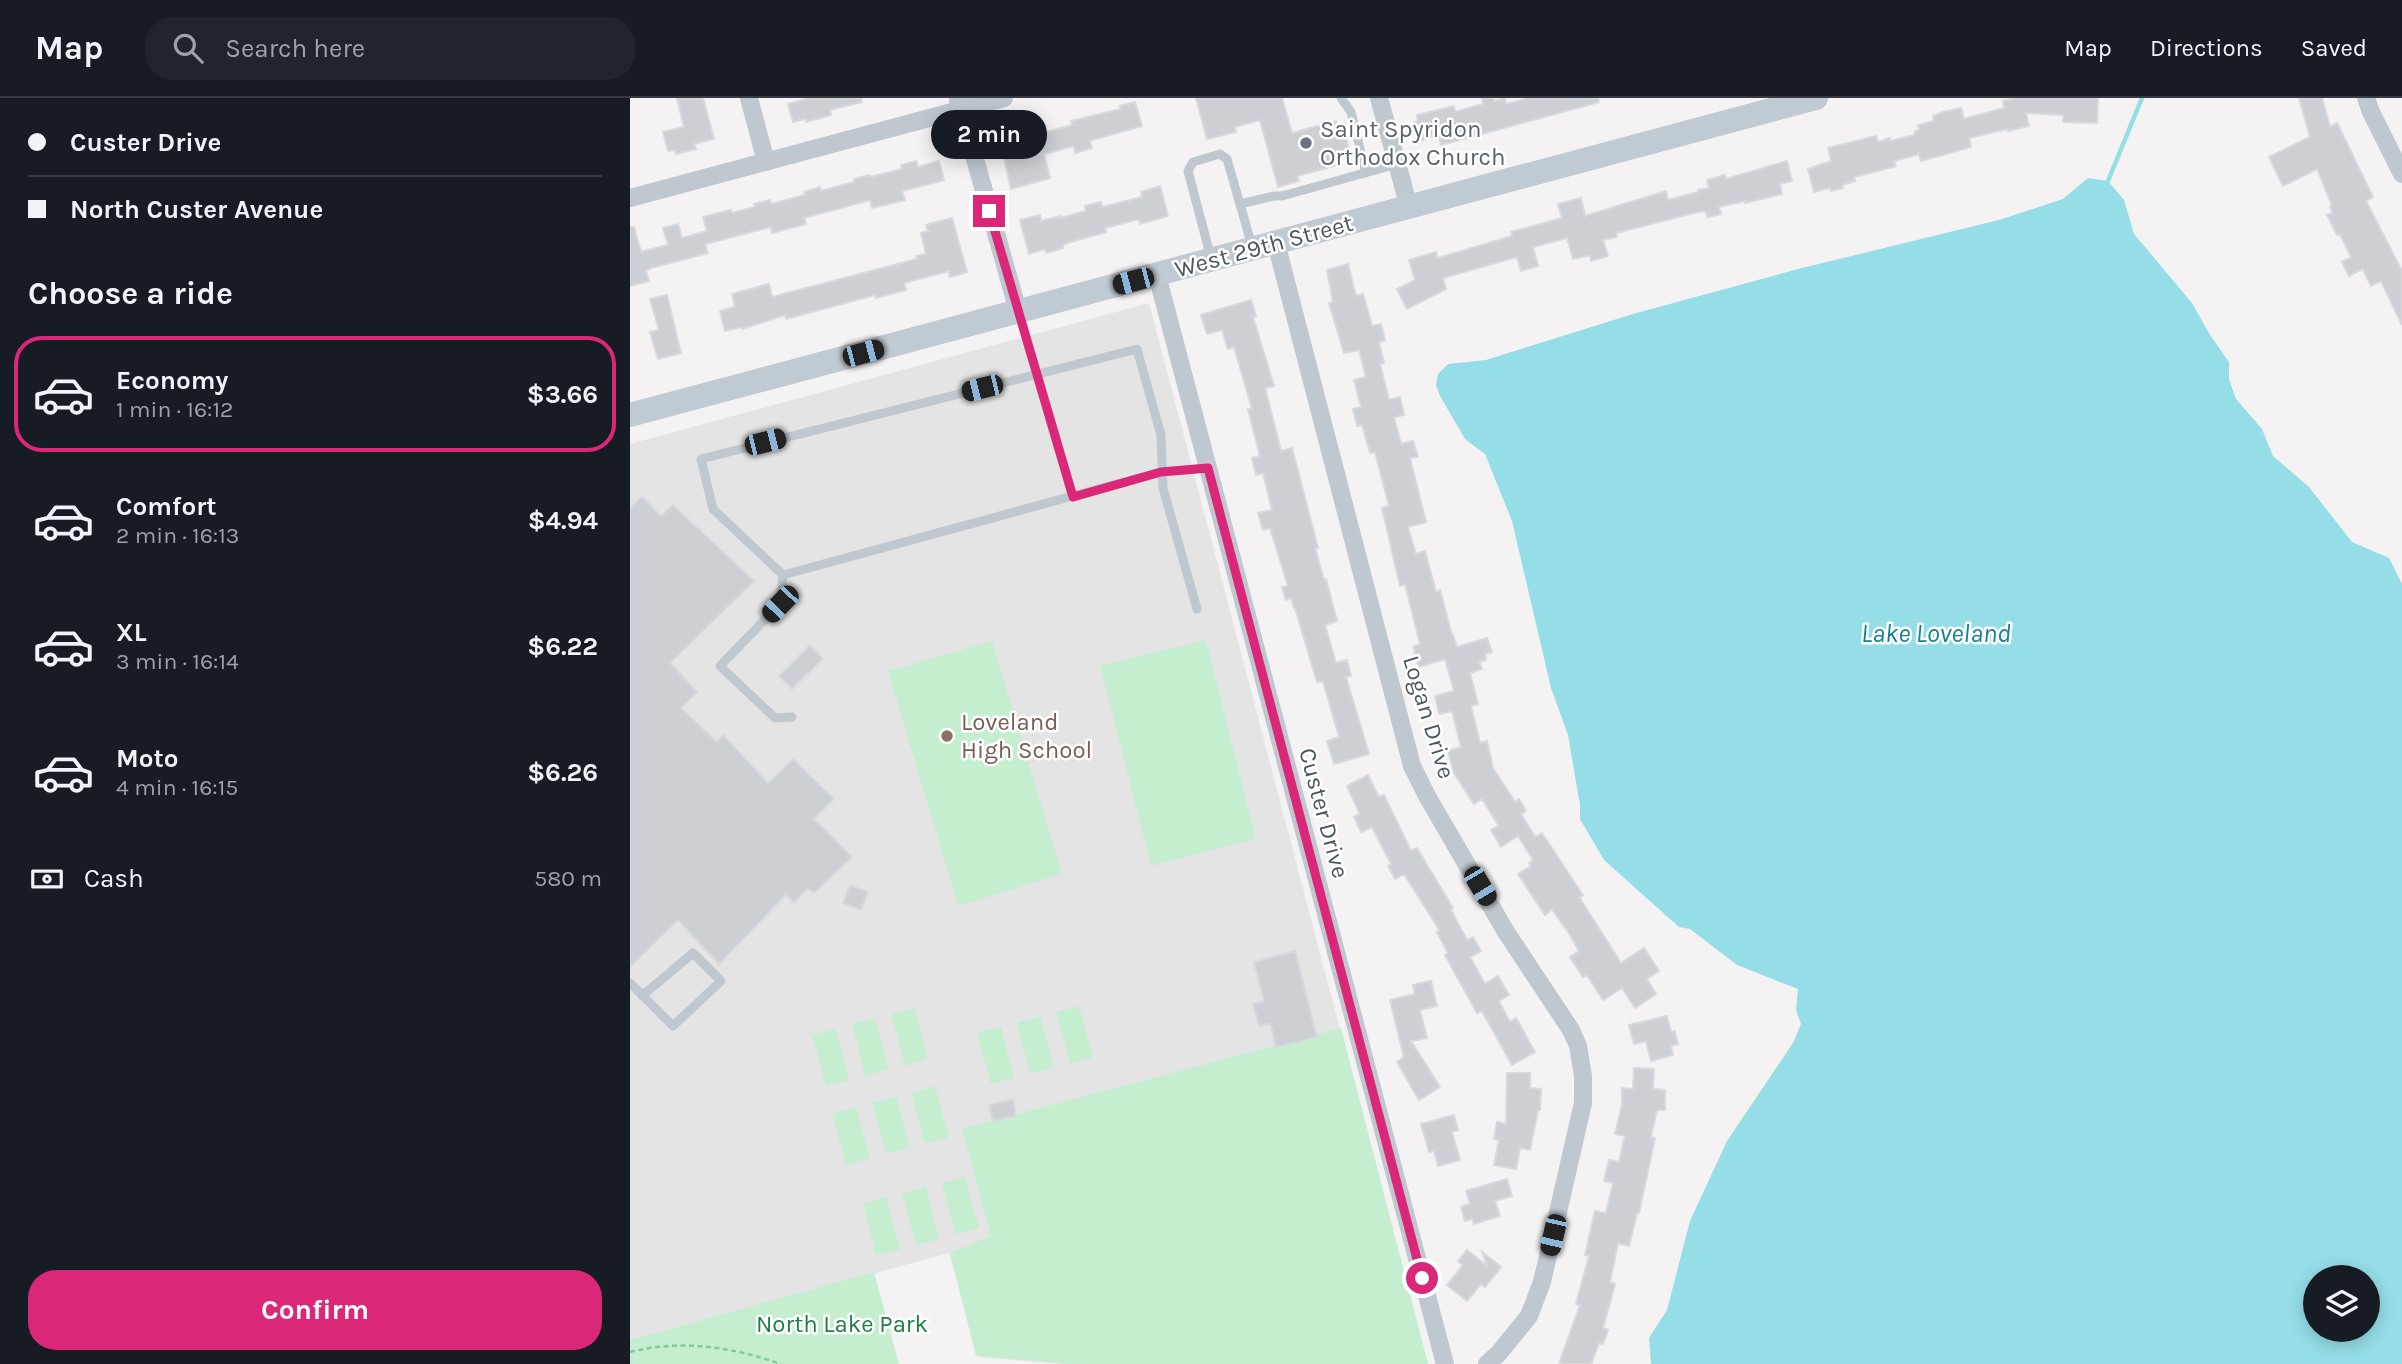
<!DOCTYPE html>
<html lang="en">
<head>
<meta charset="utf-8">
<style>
	:root { --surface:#171b24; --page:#20242c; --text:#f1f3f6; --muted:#9ea1a6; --line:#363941; --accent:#db2777 }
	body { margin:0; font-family:Karla,sans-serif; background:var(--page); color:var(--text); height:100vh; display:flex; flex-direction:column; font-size:26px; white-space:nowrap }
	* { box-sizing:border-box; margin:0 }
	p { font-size:23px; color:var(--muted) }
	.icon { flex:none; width:38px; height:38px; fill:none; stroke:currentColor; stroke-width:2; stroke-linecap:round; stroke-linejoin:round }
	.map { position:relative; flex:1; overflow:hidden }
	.drawer { display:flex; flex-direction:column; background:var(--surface); width:630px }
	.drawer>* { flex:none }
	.guide { display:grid; align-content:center; height:154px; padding:0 28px; background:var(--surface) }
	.controls { position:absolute; left:1673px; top:1167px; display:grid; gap:14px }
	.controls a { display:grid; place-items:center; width:77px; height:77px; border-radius:50%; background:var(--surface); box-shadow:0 4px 18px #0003; font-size:35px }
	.end { position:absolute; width:32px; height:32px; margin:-16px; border:9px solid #db2777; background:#fff; box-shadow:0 0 0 4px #fff }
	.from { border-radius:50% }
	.bubble { position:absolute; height:49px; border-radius:24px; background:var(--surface); box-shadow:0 4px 18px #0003; font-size:23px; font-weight:700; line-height:49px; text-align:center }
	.car { position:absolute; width:21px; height:42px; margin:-21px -10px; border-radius:9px; box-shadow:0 0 5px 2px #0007; background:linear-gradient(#222 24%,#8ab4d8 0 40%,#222 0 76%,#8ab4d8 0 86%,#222 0) }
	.guide b { display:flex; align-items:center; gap:24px; height:66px; font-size:26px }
	.guide b+b { border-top:2px solid var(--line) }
	.guide i { width:18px; height:18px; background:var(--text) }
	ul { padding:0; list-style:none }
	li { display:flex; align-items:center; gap:21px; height:116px; margin:0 14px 10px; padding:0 14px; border:4px solid transparent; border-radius:28px }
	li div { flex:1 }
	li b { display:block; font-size:26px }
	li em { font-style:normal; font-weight:700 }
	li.on { border-color:var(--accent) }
	li>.icon { width:63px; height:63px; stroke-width:1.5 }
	h2 { padding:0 28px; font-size:32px; line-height:84px }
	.pay { display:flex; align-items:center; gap:18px; height:77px; padding:0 28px; font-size:26px }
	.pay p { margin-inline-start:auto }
	.cta { display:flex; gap:14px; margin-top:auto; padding:14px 28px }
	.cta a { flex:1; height:80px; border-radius:28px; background:var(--accent); color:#fff; font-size:28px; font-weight:700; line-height:80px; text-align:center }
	header { display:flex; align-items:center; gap:42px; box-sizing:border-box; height:98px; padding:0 35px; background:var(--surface); border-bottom:2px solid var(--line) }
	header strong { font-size:33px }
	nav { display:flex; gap:38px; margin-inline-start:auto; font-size:24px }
	.search { width:490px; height:63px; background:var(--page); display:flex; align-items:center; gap:18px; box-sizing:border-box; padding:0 24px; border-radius:28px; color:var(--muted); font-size:26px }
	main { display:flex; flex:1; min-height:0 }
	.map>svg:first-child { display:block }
	.education { fill:#e5e4e4 }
	.green { fill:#c5eed1 }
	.water { fill:#95dee8; fill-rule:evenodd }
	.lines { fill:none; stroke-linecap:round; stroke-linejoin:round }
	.stream { stroke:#95dee8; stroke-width:4.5 }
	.building { fill:#cdcfd4; stroke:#d7d9dd; stroke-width:2 }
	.path { stroke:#7eca9e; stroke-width:2.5; stroke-dasharray:5 3.5; stroke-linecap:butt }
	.service { stroke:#bfc8ce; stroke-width:9 }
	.minor { stroke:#bfc8ce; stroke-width:18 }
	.secondary { stroke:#c0cad2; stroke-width:24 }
	.route { stroke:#db2777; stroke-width:9 }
	.worship-dot { fill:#6b7280; stroke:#fff; stroke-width:2.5 }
	.education-dot { fill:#8d6e63; stroke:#fff; stroke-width:2.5 }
	.labels { text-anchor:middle; stroke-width:5; stroke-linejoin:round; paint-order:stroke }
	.worship-label { font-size:24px; fill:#5b616d; stroke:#fff; text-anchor:start }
	.street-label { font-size:24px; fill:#4b575f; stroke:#fff }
	.education-label { font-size:24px; fill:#785e54; stroke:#fff; text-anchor:start }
	.park-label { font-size:24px; fill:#1e7e45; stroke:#fff }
	.water-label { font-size:26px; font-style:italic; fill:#148291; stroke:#fff }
</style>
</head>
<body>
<header>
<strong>Map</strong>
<div class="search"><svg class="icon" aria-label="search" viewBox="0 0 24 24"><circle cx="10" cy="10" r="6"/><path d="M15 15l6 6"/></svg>Search here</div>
<nav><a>Map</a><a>Directions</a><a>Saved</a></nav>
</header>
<main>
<section class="drawer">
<div class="guide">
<b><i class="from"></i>Custer Drive</b>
<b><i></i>North Custer Avenue</b>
</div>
<h2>Choose a ride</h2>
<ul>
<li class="on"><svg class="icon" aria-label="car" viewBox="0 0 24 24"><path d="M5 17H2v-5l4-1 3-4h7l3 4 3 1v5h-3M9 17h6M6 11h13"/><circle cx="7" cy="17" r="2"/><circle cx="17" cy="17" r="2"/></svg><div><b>Economy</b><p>1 min · 16:12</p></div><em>$3.66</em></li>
<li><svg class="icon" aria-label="car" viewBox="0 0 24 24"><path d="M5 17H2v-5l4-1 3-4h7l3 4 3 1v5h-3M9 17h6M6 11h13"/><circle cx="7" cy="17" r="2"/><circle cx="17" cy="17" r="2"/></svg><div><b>Comfort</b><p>2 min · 16:13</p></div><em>$4.94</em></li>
<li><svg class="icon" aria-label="car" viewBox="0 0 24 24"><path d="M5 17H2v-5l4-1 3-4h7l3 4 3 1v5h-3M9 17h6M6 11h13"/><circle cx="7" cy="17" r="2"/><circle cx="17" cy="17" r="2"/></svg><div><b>XL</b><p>3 min · 16:14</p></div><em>$6.22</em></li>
<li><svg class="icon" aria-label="car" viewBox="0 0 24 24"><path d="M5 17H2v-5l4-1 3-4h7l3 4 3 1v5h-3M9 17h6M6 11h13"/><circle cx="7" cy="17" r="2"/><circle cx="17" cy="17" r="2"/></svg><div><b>Moto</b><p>4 min · 16:15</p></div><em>$6.26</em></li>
</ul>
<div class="pay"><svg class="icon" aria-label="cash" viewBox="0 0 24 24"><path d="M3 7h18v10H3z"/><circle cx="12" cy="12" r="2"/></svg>Cash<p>580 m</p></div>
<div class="cta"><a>Confirm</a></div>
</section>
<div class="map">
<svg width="1772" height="1266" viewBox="0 0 1772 1266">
	<rect width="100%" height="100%" fill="#f4f2f3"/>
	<path class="education" d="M519,205L798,1266H431L349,1259L319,1155L0,1242V346Z"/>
	<path class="green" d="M576,542L626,741L521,768L470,568Z
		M362,543L432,776L328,808L258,573Z
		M449,908L463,959L440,966L426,914Z
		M285,910L298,961L275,968L261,916Z
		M410,918L424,970L400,976L387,925Z
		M245,920L259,971L235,978L222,926Z
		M371,929L384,980L361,986L347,935Z
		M711,930L798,1266H444L346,1258L320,1155L361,1138L332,1031Z
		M206,931L219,982L196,988L182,937Z
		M305,988L319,1040L295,1046L281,995Z
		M266,999L280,1050L256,1056L242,1005Z
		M226,1009L240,1060L216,1067L202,1016Z
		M335,1079L349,1130L325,1136L312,1085Z
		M296,1089L309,1141L286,1147L272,1096Z
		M256,1099L270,1151L246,1157L233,1106Z
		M244,1174L269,1266H0V1242Z"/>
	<path class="water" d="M1458,80L1478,83L1494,102L1504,136L1562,205L1580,237L1599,264V281L1606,301L1632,331L1643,358L1679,389L1722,444L1759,460L1772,486V1266H1021L1019,1240L1037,1212L1060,1123L1097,1043L1163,945L1171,926L1166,912L1168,891L1107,867L1060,831L1049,829L974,762L950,721V707L938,637L921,590L882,423L855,356L835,341L810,298L806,287L808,276L818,266L856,262L1003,216L1168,171L1369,122L1433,101ZM1685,1180H1738V1232H1685Z"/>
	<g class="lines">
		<path class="stream" d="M1478,83L1512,0"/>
	</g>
	<path class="building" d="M47,0H73L84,41L64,46L66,51L46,56L45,52L38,53L33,34L54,29Z
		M180,0H231L232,4L200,12L201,17L176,24L175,21L163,24L158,6Z
		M566,0H652L662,35L706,23L708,31L714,33L719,51L708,58L711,66L667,78L669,83L648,89L630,22L605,29L606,34L577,41Z
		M852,0H863L864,3L875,0L876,6L899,0H968L969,4L811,47L809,37L789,43L784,24L788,23L787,17L824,8L825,14L853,6Z
		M1385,0H1468L1467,25L1433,24V17L1396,15L1399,28L1378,33L1377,31L1339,40L1341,49L1291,63L1289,56L1264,63L1266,68L1224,79L1225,83L1212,87L1213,90L1201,93L1200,90L1184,94L1178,71L1201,63L1198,50L1246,38L1248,44L1260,40V43L1284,37L1285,33L1289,32L1288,27L1304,23L1303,18L1313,14L1331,10L1334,21L1374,10L1373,3Z
		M1669,0H1692L1700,29L1707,25L1743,99L1736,103L1772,173V227L1751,183L1741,188L1733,171L1719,178L1712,164L1721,159L1710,136L1707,137L1697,117L1703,115L1700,109L1702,107L1687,71L1653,88L1639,59L1680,39Z
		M505,4L512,28L462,42L460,44L462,50L445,55L444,48L414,56L420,80L381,91L371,46L393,40L392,36L408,31L409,36L442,27L441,23L491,11L490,8Z
		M286,63L288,69L309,63L314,82L272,93L275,102L242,110L240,102L174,120L176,126L142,135L141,129L75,146L78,155L21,170L16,173L19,183L0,188V129H4L11,154L38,147L33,130L48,126L52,140L77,133L73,119L101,112L102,115L125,109L124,106L140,102L141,106L175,97L174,94L190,89L191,93L224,84V81L239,77L240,79L272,71L271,67Z
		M1157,63L1162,83L1150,86L1152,96L1115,105V103L1089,109L1091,116L1077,119L1076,114L1072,113L986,135L987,139L973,142L978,158L961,163L960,157L943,161L937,140L903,149L908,168L891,173L887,159L813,180L816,191L777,211L767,191L785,182L779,162L806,154L807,160L832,153L882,138L881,134L932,120L928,106L951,100L955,118L1036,93L1038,102L1068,94V92L1079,90L1077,82L1095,77L1096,81Z
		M530,88L538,118L510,126L509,121L475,130L476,134L437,145L433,147V150L416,155L415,151L399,156L390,122L410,117L411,123L430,118V120L456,113L455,108L471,104L472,109L512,99L511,94Z
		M322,120L337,174L320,179L319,173L274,185L276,192L246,200L245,197L156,221L155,217L112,231L111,229L95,233L90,213L105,209L102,196L139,186L142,199L287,161L286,158L296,156L291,135L298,133L296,127Z
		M718,166L726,198L733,196L742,228L751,226L755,242L749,244L754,265L750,266L759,302L770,299L774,317L764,319L771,346L783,343L788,359L780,360L796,424L778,429L786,456L795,453L806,494L810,492L822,537H823L827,549L857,540L862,554L855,556L856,562L849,564L852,571L840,575L848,606L841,608L850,645L857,643L863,670L885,704L889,701L896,713L891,716L905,739L912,735L953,797L949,799L991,865L1014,850L1029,873L1017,881L1026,896L1005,910L992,890L973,902L957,877L953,879L940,859L949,853L940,837L922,811L915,817L888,776L901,768L899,765L903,762L888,738L871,749L861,732L869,728L852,701L844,706L824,675L818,653L831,649L822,613L809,616L805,598L824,593L815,561L789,569L783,549L790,546L775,486L770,488L752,410L759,408L745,354L740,355L732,327L727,328L723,311L731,309L724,282L736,279L729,252L714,255L699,205L703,204L697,172Z
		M37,197L51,255L28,261L20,234L29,232L20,201Z
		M621,202L626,218L623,219L644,288L635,290L651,353L662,350L688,450H685L694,482L696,481L707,523L695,527L706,565L717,562L721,578L716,579L739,656L704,666L697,643L709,639L693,583L687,584L665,510H664L661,500L656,502L652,489L658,488L640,430L633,432L628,415L642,412L633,375L626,377L622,360L630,358L618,311H622L604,249L598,251L592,232L577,236L571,217Z
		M12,398L31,418L43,407L124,483L40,565L67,594L51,610L87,644L93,637L138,685L163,661L204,701L184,721L222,759L184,795L178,790L164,805L156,797L89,866L48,822L0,869V411Z
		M180,547L193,561L162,591L149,578Z
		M738,677L749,699L754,697L781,753L787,750L823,810L821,812L837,842L843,839L851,853L840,859L855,886L868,878L879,897L869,903L880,924L886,920L905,954L882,967L852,913L847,915L815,857L818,855L807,834L810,833L774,776L765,781L758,768L761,766L742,729L731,734L724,719L730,716L717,688Z
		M220,787L238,794L231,812L213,805Z
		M665,853L687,939L646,949L640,925L629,928L623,906L634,903L624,864Z
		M801,883L807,908L790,912L797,940L781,943L810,989L789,1002L767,964L774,959L760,902L785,896L783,887Z
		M1037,918L1041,934L1045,933L1048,946L1041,948L1043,957L1021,963L1016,943L1004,946L999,927Z
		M1004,970L1024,971L1023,991L1035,992V1012H1027L1021,1039L1025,1040L1009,1115H1007L999,1148L988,1145L980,1184L985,1186L973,1230L978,1232L973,1246L969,1245L961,1266H929L950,1207L946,1206L959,1158L955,1157L965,1113L976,1115L983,1085L974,1083L979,1062L989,1064L995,1038L985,1036L992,1007V990L1003,991Z
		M877,975H900V990L911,991L910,1012H908L900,1052L890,1050L886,1071L864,1067L869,1042L864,1041L867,1024L876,1026Z
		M383,1001L386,1018L363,1023L359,1007Z
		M824,1017L828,1032L822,1034L830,1062L808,1068L804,1053L799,1054L791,1026Z
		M877,1081L882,1098L865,1103L870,1118L844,1126L842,1121L835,1123L831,1109L840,1106L836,1093Z
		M837,1152L857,1168L852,1154L871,1169L855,1189L851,1186L837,1203L817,1187L833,1167L828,1163Z"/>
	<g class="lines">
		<path class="path" d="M0,1254C53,1241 101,1249 151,1266"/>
		<path class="service" d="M711,0L721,14L736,75
			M610,106L644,98H652L767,66
			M581,160L558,73L563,64L590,56L597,61L622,148
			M389,216L443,399
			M153,477L150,506L90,568L145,620L162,619
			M567,511L533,390L531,337L507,251L71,361L83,411L153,477L531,374L578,370
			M0,885L43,928L91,883L63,855L12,898"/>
		<path class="minor" d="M119,0L136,64
			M749,0L779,109
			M1736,0L1741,14L1772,76
			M328,1L388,213
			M0,100L374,0
			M646,145L782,668L797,698L876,834L941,932L948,948L953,978V1005L912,1184L899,1218L869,1255L857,1266
			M527,177L815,1266"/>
		<path class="secondary" d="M0,317L1186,0"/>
	</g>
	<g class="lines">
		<path class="route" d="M359,113L443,399L531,374L578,370L792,1180"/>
	</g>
	<circle class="worship-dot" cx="676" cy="45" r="7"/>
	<circle class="education-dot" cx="317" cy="638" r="7"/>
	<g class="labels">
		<g class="worship-label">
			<text x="690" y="39">Saint Spyridon<tspan x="690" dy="28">Orthodox Church</tspan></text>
		</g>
		<g class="street-label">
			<text transform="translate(634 148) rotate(-15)" y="8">West 29th Street</text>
			<text transform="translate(799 619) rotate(73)" y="8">Logan Drive</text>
			<text transform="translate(694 715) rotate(75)" y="8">Custer Drive</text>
		</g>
		<g class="education-label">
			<text x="331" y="632">Loveland<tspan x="331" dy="28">High School</tspan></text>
		</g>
		<g class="park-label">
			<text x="212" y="1234">North Lake Park</text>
		</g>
		<g class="water-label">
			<text x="1306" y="544">Lake Loveland</text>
		</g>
	</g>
</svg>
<div class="controls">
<a><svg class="icon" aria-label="layers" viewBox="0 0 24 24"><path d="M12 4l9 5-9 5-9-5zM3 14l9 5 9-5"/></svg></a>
</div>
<i class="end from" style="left:792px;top:1180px"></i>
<i class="end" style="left:359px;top:113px"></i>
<div class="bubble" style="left:301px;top:12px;width:116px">2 min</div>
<i class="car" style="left:503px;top:183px;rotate:255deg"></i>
<i class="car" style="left:233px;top:255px;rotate:75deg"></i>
<i class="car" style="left:352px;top:290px;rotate:256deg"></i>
<i class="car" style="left:135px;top:344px;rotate:76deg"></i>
<i class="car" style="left:150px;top:506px;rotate:224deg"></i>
<i class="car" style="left:850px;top:788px;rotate:149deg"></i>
<i class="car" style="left:923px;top:1137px;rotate:193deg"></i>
</div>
</main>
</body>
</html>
